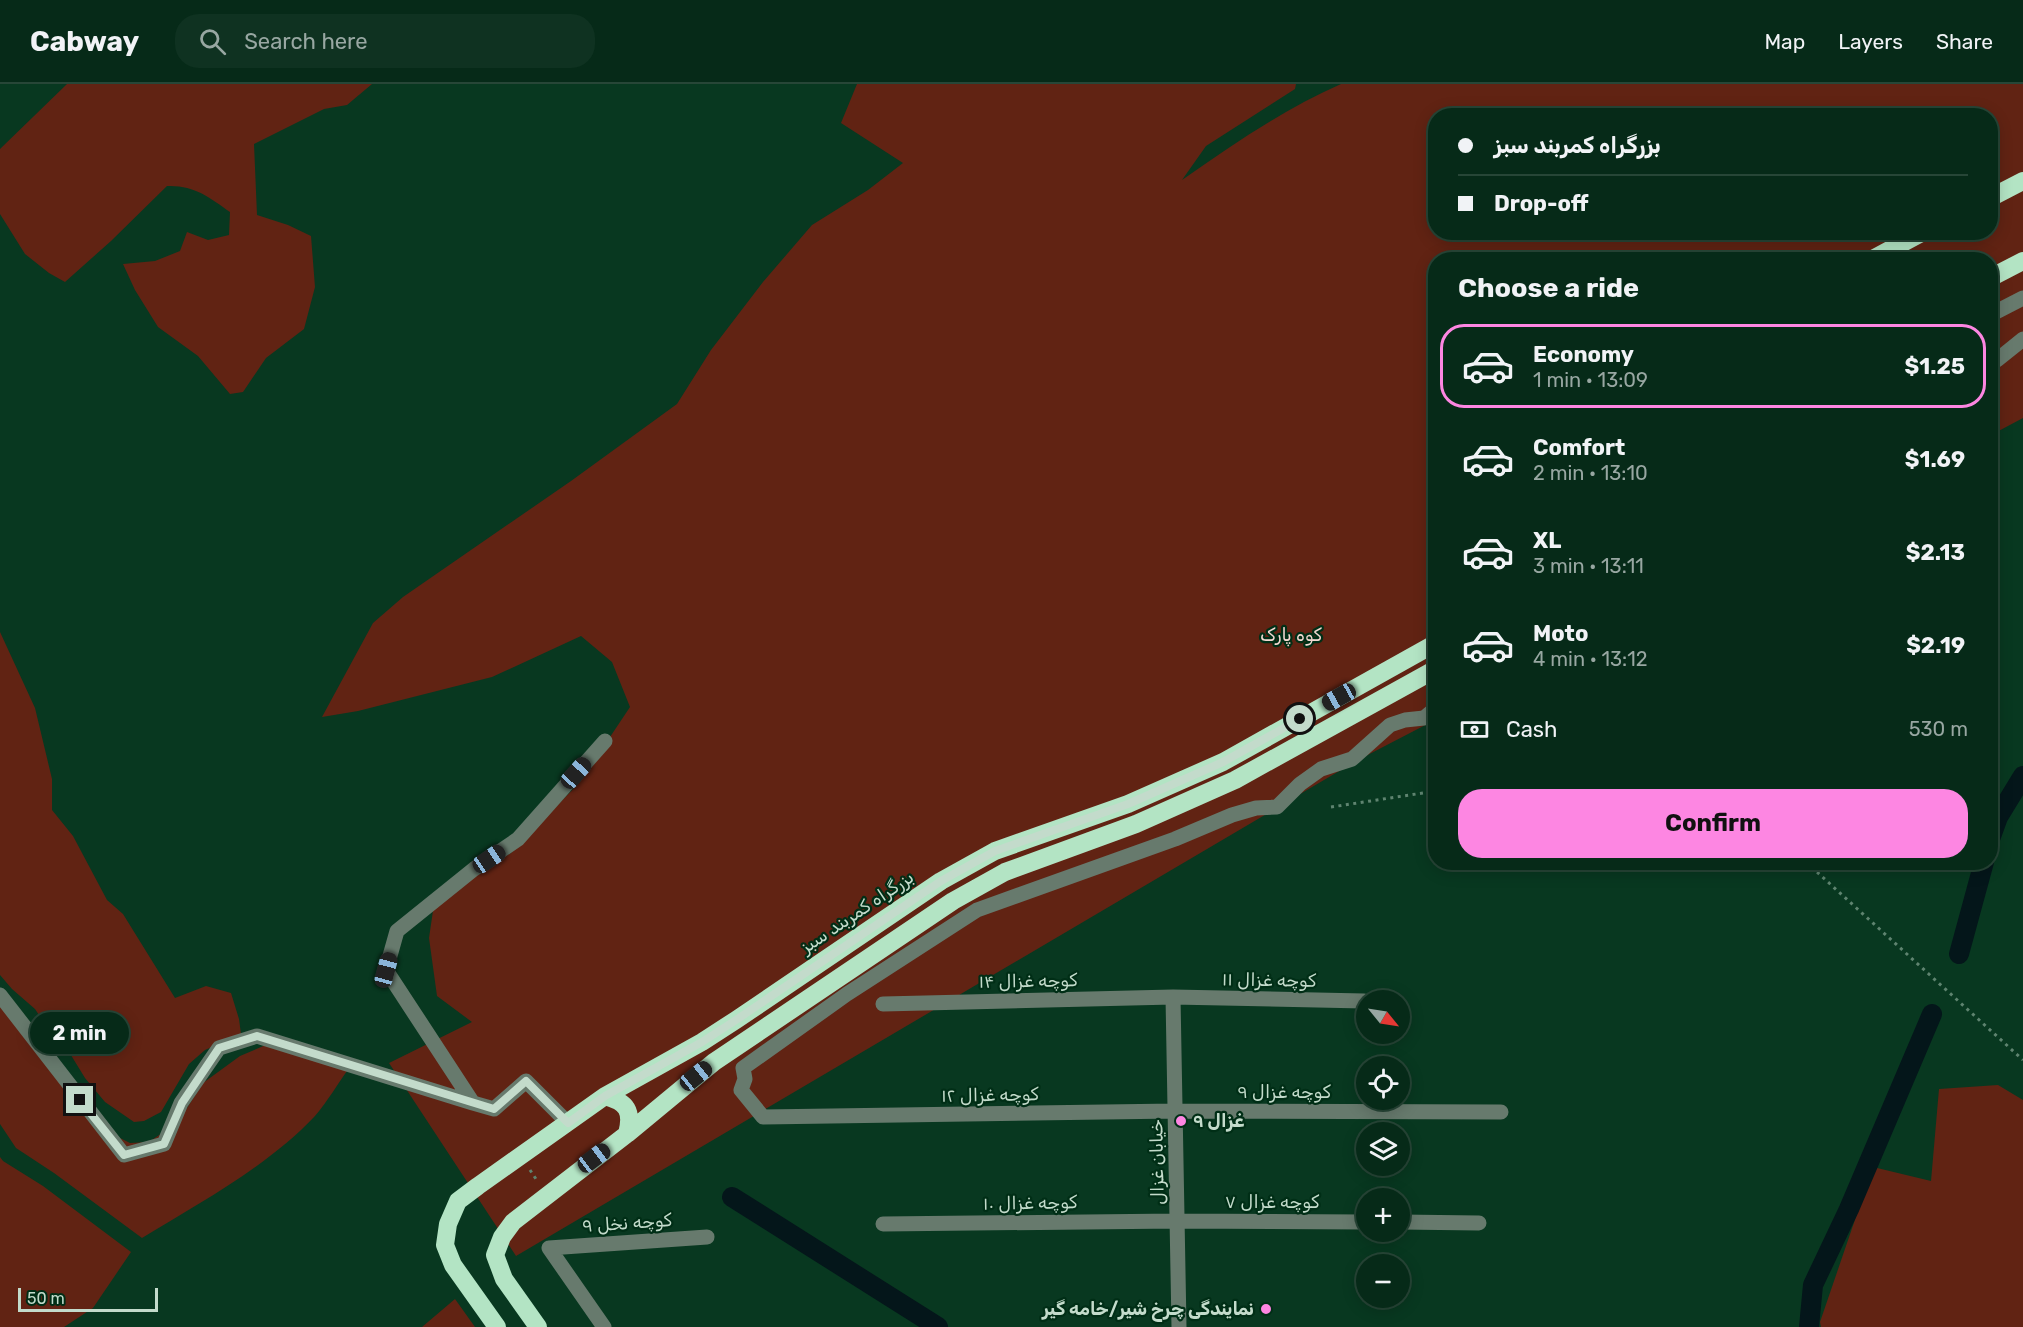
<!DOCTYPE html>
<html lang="en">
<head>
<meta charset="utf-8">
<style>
	:root { --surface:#062a18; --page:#0f3221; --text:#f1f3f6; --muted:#98a7a2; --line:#274637; --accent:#fd86e2 }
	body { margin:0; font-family:Rubik,"Noto Naskh Arabic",sans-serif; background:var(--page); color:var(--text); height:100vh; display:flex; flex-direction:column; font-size:22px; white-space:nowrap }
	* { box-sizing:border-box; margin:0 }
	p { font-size:20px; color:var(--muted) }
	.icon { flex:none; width:33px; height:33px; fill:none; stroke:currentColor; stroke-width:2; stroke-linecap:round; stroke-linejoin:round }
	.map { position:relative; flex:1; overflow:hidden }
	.side { position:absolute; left:1428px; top:168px; width:570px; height:618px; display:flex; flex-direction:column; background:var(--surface); border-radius:24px; box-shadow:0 3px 15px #0003,0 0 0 2px var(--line) }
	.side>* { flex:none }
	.top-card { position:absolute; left:1428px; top:24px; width:570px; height:132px; border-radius:24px; box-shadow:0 3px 15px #0003,0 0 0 2px var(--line); display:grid; align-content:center; height:132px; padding:0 30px; background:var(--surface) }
	.needle { width:39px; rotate:120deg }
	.buttons { position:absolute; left:1356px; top:906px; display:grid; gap:12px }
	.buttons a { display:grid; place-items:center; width:54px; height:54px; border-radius:50%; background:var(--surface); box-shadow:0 3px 15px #0003,0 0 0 2px var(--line); font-size:30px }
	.scale { position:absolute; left:18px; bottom:15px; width:140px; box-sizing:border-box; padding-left:6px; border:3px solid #c3dbcb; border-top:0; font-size:16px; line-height:21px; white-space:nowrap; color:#c3dbcb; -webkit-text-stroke:4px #002e16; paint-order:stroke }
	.end { position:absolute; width:27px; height:27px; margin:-14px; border:8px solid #c3dbcb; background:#111; box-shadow:0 0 0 3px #111 }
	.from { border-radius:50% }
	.bubble { position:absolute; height:42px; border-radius:21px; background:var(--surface); box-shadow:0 3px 15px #0003,0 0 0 2px var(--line); font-size:20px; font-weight:700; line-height:42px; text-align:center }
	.car { position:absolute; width:18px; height:36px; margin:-18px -9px; border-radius:8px; box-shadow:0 0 4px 2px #0007; background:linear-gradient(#222 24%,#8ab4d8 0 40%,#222 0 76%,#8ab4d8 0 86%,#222 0) }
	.top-card b { display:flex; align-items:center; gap:21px; height:57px; font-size:22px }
	.top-card b+b { border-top:2px solid var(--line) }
	.top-card i { width:15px; height:15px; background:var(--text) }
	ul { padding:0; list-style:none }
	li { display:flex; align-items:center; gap:18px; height:84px; margin:0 12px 9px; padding:0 18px; border:3px solid transparent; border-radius:24px }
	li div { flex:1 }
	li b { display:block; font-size:22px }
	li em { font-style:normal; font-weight:700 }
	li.active { border-color:var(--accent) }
	li>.icon { width:54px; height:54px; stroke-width:1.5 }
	h2 { padding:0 30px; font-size:27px; line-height:72px }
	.pay { display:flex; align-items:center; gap:15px; height:66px; padding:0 30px; font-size:22px }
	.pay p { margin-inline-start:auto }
	.action { display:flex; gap:12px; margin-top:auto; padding:12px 30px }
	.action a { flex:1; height:69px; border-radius:24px; background:var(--accent); color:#111; font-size:24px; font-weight:700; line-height:69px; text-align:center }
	header { display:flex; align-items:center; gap:36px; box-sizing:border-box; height:84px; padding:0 30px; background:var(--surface); border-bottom:2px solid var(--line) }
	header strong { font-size:28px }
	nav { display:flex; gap:33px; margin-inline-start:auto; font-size:21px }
	.search { width:420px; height:54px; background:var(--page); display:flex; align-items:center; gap:15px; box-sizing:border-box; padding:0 21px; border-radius:24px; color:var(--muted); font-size:22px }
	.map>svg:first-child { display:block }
	.green { fill:#612313; fill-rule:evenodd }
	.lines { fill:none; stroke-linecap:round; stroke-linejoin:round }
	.canal { stroke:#04161a; stroke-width:20 }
	.path { stroke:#5f8470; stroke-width:3; stroke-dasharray:3 4.5; stroke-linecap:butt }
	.minor { stroke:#677a6d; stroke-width:15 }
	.highway { stroke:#b3e4c4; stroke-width:18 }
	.route { stroke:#c3dbcb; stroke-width:8 }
	.poi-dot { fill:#fd86e2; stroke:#002e16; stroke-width:2 }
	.labels { text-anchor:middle; stroke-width:4.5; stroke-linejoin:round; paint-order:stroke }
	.park-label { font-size:18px; fill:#f4d9d2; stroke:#002e16 }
	.street-label { font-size:18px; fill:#c3dbcb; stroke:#002e16 }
	.poi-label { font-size:18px; font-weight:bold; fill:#c3dbcb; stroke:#002e16; text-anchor:start }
</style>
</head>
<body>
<header>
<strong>Cabway</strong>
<div class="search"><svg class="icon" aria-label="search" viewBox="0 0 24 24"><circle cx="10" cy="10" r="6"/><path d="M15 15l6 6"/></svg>Search here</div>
<nav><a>Map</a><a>Layers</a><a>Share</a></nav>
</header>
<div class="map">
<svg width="2023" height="1243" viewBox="0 0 2023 1243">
	<rect width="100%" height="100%" fill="#083820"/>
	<path class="green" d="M67,0H372L347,21L324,25L254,60L257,131L288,141L311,152L315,203L304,245L266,274L243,308L230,310L198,272L158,243L135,206L123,180L155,177L180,167L187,148L208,156L229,151L230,128C209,113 194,101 167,102L111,157L65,198L49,189L25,170L0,130V65Z
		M857,0H1296L1295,5L1206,62L1182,96C1232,61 1284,25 1341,0H2023V334L1991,351L1990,176H1436L1435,636L1358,676L516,1172L389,979L472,938L437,912L429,854L435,813L511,769L580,698L630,623L612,578L581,552L492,593L358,627L322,633L373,539L403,513L571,397L677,320L711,266L763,198L812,141L868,106L903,79L841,39ZM1436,32H1990V148H1436Z
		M0,548L35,624L52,695V726L73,752L107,816L123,830L175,914L206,902L231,909L239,935L241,950L205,966L189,980L161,1028L144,1037L134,1038L105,1018L85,994L66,963L47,943L35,925L12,905L0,891Z
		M0,913L108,1048L130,1059L149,1058L178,1038L203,999L240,972L268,960L350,983C338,999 328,1017 315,1032C268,1082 201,1118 142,1154L54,1089L16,1064L0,1040Z
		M1998,1001L2023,1016V1243H1821L1820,1238L1873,1083L1931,1097L1939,1005Z
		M0,1073L3,1077L43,1102L131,1168L93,1224L64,1243H0Z
		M455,1215L475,1243H422Z"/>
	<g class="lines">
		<path class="canal" d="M1990,755L1998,733L2023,692
			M1959,870L1984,778
			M732,1113L938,1243
			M1809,1243L1813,1201L1849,1125L1932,930"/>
		<path class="path" d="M1331,723L1436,707
			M1806,778L2023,976
			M530,1086L538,1098"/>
		<path class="minor" d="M1990,231L2023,214
			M1990,279L1997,276L2023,255
			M1436,624L1424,634L1405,636L1390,641L1352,675L1321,685L1300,700L1277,723L1256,724L1232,731L1175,755L977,826L847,910L743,984L745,995L741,1006L763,1033L1175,1027L1501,1028
			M0,911L124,1071L164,1060L181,1019L219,964L257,952L473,1019
			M1173,913L1179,1243
			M883,920L1173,913L1364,917
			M568,1039L526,997L494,1025L473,1019L386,886L397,847L474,785L518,755L605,657
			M1400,1138L1479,1139
			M883,1140L1177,1137L1366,1138
			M549,1164L707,1153
			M549,1164L604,1243"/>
		<path class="highway" d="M1990,114L2023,97
			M1871,176L1923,148
			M1990,194L2023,177
			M605,1012C627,1018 633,1027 627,1050
			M497,1243L453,1181L445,1161L448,1140L458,1117L478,1102L605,1012L702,958L736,936L941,797L995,767L1128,720L1223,678L1436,559
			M538,1243L504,1195L495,1171L502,1153L513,1138L627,1050L714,978L953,817L1005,788L1136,740L1235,696L1436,585"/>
	</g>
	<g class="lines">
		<path class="route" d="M80,1016L124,1071L164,1060L182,1019L219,964L257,952L494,1025L526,997L568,1039L605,1012L702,958L736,936L941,797L995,767L1128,720L1223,678L1300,635"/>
	</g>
	<g class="poi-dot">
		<circle cx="1181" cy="1037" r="6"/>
		<circle cx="1266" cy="1225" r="6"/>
	</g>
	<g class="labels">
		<g class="park-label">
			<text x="1291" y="557">کوه پارک</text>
		</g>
		<g class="street-label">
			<text transform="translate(857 828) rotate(-34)" y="6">بزرگراه کمربند سبز</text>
			<text transform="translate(1269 896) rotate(1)" y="6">کوچه غزال ۱۱</text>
			<text transform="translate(1028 897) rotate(-1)" y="6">کوچه غزال ۱۴</text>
			<text x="1284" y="1014">کوچه غزال ۹</text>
			<text transform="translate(990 1011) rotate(-1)" y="6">کوچه غزال ۱۲</text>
			<text transform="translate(1157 1078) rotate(-91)" y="6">خیابان غزال</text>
			<text x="1272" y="1124">کوچه غزال ۷</text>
			<text transform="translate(1030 1119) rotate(-1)" y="6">کوچه غزال ۱۰</text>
			<text transform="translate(627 1139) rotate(-4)" y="6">کوچه نخل ۹</text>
		</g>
		<g class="poi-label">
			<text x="1193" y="1043">غزال ۹</text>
			<text x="1254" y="1231" text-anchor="end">نمایندگی چرخ شیر/خامه گیر</text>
		</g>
	</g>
</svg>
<div class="buttons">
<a><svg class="needle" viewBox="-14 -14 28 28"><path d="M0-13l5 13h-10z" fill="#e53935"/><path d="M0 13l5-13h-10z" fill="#98a7a2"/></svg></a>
<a><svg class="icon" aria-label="locate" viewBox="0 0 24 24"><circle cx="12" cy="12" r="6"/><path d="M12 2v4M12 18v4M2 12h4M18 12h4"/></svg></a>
<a><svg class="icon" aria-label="layers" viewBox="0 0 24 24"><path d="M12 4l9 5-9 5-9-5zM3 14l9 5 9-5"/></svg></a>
<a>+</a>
<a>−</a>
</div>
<div class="scale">50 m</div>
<i class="end from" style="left:1300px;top:635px"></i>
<i class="end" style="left:80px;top:1016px"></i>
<div class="bubble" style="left:30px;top:928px;width:99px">2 min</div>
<i class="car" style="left:1339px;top:613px;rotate:241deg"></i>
<i class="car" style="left:576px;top:689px;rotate:42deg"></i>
<i class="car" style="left:489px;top:775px;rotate:56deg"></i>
<i class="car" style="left:386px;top:886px;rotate:15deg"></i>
<i class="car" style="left:696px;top:992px;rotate:51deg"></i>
<i class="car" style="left:594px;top:1074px;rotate:53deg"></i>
<div class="top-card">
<b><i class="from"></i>بزرگراه کمربند سبز</b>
<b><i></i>Drop-off</b>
</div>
<section class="side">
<h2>Choose a ride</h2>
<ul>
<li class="active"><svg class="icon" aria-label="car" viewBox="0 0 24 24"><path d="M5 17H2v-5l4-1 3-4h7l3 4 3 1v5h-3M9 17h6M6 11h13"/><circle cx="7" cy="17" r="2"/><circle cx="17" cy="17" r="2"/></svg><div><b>Economy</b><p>1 min · 13:09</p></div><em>$1.25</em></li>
<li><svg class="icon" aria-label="car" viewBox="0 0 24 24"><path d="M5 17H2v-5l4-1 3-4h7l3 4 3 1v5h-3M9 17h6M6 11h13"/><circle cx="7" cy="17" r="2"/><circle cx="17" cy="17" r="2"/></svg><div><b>Comfort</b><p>2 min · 13:10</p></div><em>$1.69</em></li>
<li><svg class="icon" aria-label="car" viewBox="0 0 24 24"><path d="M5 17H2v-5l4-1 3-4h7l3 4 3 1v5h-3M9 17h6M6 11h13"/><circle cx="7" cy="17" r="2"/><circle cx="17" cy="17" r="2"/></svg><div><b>XL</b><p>3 min · 13:11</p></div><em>$2.13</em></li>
<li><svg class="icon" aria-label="car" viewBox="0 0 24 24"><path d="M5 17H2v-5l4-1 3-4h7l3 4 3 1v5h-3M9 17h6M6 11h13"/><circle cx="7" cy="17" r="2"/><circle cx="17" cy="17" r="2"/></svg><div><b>Moto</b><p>4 min · 13:12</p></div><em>$2.19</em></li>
</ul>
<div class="pay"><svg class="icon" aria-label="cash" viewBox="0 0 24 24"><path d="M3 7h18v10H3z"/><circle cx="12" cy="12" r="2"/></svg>Cash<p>530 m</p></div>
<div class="action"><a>Confirm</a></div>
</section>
</div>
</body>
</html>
